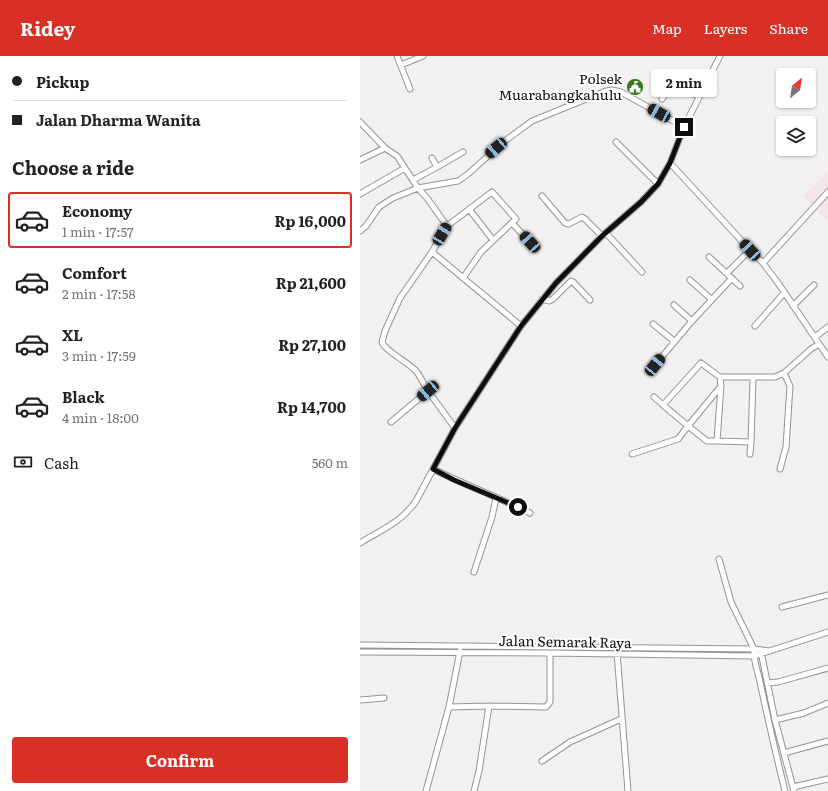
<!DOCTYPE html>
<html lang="en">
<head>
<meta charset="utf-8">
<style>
	:root { --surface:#fff; --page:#f2f2f2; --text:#222; --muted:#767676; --line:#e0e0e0; --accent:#d93025 }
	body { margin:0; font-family:Literata,serif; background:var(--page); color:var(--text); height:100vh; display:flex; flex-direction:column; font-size:15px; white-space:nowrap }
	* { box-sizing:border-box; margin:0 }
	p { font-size:13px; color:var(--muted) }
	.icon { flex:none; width:22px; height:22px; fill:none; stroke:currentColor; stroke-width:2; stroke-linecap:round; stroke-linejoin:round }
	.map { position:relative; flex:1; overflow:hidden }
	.drawer { display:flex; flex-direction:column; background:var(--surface); width:360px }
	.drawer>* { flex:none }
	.hud { display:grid; align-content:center; height:88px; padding:0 12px; background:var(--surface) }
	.needle { width:26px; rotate:30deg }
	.tools { position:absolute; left:416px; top:12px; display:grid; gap:8px }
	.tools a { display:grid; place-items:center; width:40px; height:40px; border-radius:4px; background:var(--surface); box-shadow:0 1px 3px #0004; font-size:20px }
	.end { position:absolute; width:18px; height:18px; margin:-9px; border:5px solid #0f0e0f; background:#fff; box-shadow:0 0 0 2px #fff }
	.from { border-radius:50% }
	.bubble { position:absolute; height:28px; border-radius:4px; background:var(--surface); box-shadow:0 1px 3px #0004; font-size:13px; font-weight:700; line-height:28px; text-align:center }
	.car { position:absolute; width:12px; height:24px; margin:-12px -6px; border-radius:5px; box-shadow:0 0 3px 1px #0007; background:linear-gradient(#222 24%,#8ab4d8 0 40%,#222 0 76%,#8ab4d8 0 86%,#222 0) }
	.hud b { display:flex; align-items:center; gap:14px; height:38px; font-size:15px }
	.hud b+b { border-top:1px solid var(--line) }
	.hud i { width:10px; height:10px; background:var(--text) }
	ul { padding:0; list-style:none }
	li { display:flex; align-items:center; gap:12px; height:56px; margin:0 8px 6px; padding:0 4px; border:2px solid transparent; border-radius:4px }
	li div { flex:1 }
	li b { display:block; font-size:15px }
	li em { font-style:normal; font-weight:700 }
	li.selected { border-color:var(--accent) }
	li>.icon { width:36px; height:36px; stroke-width:1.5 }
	h2 { padding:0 12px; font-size:18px; line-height:48px }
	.pay { display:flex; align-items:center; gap:10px; height:44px; padding:0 12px; font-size:15px }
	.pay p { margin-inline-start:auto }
	.button { display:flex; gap:8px; margin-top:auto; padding:8px 12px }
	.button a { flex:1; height:46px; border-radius:4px; background:var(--accent); color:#fff; font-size:16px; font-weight:700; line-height:46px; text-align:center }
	header { display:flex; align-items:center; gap:24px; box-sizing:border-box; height:56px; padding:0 20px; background:var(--accent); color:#fff }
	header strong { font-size:19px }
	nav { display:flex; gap:22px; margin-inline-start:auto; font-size:14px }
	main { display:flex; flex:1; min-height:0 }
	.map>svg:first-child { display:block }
	.built { fill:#f1e5eb }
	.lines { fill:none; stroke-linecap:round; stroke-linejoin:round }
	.street-casing { stroke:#969294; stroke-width:7 }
	.street { stroke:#fff; stroke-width:5 }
	.route { stroke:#0f0e0f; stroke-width:5 }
	.labels { text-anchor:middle; stroke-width:4; stroke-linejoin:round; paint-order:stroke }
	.poi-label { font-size:14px; fill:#0f0e0f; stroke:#fffefe; text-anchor:end }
	.street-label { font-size:14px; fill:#0f0e0f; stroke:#fffefe }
</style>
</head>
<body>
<header>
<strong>Ridey</strong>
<nav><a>Map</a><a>Layers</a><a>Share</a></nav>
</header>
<main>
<section class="drawer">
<div class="hud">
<b><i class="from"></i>Pickup</b>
<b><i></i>Jalan Dharma Wanita</b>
</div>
<h2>Choose a ride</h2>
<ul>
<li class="selected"><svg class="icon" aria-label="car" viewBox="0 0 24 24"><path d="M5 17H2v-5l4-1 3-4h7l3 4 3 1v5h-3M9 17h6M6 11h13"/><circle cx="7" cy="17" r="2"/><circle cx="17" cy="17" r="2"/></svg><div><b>Economy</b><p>1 min · 17:57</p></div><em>Rp 16,000</em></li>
<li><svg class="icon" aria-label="car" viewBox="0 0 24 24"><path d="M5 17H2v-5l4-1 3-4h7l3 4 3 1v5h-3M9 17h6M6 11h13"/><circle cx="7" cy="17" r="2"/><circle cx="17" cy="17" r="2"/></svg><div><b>Comfort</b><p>2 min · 17:58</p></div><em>Rp 21,600</em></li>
<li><svg class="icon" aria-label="car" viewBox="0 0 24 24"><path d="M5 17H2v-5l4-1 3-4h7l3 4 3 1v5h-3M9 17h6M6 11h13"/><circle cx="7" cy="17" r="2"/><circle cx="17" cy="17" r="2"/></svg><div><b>XL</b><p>3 min · 17:59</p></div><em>Rp 27,100</em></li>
<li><svg class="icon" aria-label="car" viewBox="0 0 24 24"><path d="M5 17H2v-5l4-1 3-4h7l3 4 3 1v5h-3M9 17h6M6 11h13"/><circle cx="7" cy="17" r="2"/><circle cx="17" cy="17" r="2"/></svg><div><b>Black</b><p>4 min · 18:00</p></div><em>Rp 14,700</em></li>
</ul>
<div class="pay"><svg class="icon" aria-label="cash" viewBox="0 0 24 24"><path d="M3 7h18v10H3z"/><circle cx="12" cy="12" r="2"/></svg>Cash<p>560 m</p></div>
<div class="button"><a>Confirm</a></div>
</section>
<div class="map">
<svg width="468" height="735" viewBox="0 0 468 735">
	<rect width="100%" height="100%" fill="#f3f0f1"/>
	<path class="built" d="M468,116V166L443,140Z"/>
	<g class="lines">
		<defs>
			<path id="street" d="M37,0L50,33
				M41,9L63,0
				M302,43L312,28L315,27L339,41
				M0,66L25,92L37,100L58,132L67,142L87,170L72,196L161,270
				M256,86L298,128
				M0,104L25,92
				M310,107L390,194L403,207L418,227L468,301
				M77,111L103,96
				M53,124L77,111L72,102
				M0,138L45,112
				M182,140L205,167L209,168L222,161L225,163L242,180
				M109,153L133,184
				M152,167L170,186
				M87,170L132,136L156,163L121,196L103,222
				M0,175L6,170L19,151L33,142L58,132L98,125L108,118L146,84L172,65L246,35L252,34L261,36L324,71
				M246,177L282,216
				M349,201L380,230
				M403,207L468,136
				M367,217L390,194
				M330,224L351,243
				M182,243L189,245L193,243L211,225L213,226L230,244
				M314,249L332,265
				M433,250L454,229
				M293,268L314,285
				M395,270L424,237
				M455,281L468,271
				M295,309L332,265L372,222
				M360,321L361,330L357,385L391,386L393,322
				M361,330L328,370L303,349L341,307L360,321H415L424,317L451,293L459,288
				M68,335C64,329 61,321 56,315C49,307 24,294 22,286L25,275L40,242L72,196
				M294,341L303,349
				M31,366L68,335L95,372
				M272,398L318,383L328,370L347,385H357
				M390,398L391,386
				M73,413C105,429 138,441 170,457
				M420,413L426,391L430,330L424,317
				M0,487C21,474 42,466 56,445L95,372L161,270L196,227L242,180L281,146L298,128L310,107L324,71L360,0
				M359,503L371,546L394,593C393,604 398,615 400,626C408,663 416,699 425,735
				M114,516L132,461L136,442
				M422,551L468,539
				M0,589L394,593L409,595
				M0,596L190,597L394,600L468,576
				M401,596L415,664L434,735
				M257,597L268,735
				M407,627L418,626L468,612
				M0,644L24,642
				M89,651L129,650L186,651L190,646V597
				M415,664L444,657L468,647
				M424,697L468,685
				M182,705L210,686L261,663
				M433,731L468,723
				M66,735L89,651L100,595
				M114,735L119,715L129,650"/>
		</defs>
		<use href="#street" class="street-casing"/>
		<use href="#street" class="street"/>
	</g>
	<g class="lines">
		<path class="route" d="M158,451L94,424L73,413L95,372L161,270L196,227L242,180L281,146L298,128L310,107L324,71"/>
	</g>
	<defs>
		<symbol id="civic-disc" viewBox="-11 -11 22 22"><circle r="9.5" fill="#367b1e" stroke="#fffefe"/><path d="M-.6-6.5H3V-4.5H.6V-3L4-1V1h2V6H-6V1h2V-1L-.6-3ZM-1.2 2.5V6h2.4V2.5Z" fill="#fff"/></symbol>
	</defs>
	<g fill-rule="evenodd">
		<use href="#civic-disc" x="265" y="21" width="20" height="20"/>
	</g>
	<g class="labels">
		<g class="poi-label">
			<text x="262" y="28">Polsek<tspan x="262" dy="16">Muarabangkahulu</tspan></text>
		</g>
		<g class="street-label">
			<text transform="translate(205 586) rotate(1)" y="5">Jalan Semarak Raya</text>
		</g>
	</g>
</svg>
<div class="tools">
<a><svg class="needle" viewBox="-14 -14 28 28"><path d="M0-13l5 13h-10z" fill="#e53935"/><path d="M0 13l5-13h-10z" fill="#767676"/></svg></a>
<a><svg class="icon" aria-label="layers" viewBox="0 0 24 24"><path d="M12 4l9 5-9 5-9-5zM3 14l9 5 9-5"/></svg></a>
</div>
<i class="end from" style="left:158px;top:451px"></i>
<i class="end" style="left:324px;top:71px"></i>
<div class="bubble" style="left:291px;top:13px;width:66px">2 min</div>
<i class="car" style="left:299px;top:57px;rotate:299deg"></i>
<i class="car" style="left:136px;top:92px;rotate:229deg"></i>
<i class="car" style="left:82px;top:178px;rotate:31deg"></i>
<i class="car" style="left:170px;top:186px;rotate:318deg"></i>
<i class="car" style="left:390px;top:194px;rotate:317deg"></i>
<i class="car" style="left:295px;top:309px;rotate:39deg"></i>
<i class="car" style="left:68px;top:335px;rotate:230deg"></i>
</div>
</main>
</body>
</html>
